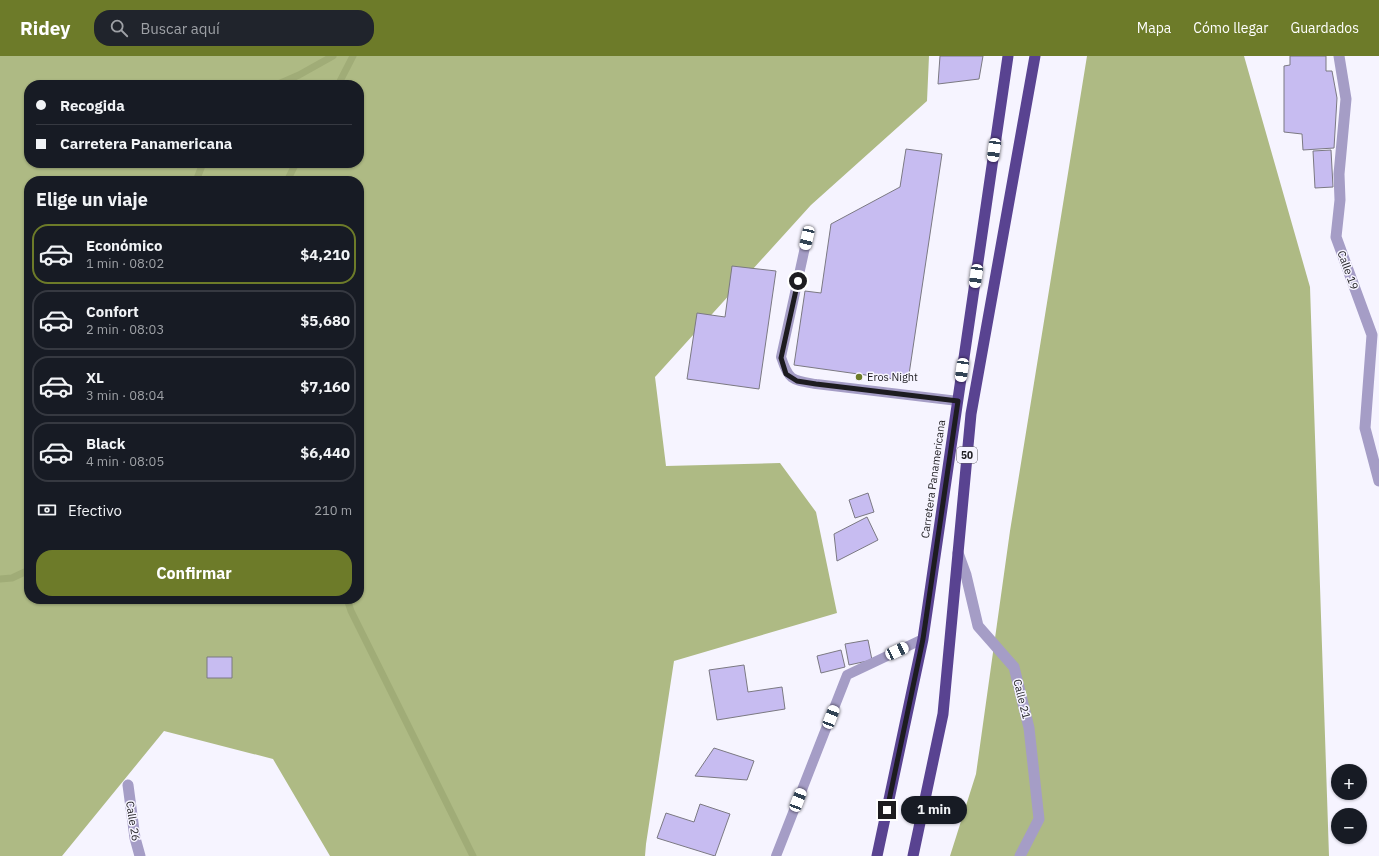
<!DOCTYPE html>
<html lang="es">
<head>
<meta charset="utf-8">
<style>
	:root { --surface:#171b24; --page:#20242c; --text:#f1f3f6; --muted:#9ea1a6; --line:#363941; --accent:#6d7b29 }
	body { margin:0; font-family:"IBM Plex Sans",sans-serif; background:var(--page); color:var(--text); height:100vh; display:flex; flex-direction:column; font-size:15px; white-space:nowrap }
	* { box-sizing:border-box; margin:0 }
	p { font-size:13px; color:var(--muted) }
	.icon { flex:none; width:22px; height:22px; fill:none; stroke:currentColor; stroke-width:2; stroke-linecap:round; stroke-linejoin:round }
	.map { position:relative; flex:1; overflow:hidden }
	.drawer { position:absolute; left:24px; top:120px; width:340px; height:428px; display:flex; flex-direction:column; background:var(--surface); border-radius:16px; box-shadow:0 1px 3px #0004 }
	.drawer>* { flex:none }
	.guide { position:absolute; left:24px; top:24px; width:340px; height:88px; border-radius:16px; box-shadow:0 1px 3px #0004; display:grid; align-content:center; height:88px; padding:0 12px; background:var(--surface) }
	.tools { position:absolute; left:1331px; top:708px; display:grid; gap:8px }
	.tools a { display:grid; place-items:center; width:36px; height:36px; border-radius:50%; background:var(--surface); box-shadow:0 1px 3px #0004; font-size:20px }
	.end { position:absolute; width:18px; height:18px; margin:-9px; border:5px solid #1d1c20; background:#fff; box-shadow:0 0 0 2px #fff }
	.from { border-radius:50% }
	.bubble { position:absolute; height:28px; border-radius:14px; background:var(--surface); box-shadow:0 1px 3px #0004; font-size:13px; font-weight:700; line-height:28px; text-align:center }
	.car { position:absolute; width:12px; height:24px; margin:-12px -6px; border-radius:5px; box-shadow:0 0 3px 1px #0007; background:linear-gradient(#fff 24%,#345 0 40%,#fff 0 76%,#345 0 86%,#fff 0) }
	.guide b { display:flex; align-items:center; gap:14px; height:38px; font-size:15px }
	.guide b+b { border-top:1px solid var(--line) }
	.guide i { width:10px; height:10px; background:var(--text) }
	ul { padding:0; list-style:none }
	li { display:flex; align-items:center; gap:12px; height:60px; margin:0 8px 6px; padding:0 4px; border:2px solid var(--line); border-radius:16px }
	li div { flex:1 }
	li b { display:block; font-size:15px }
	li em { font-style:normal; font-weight:700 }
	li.current { border-color:var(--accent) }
	li>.icon { width:36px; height:36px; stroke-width:1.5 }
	h2 { padding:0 12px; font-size:18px; line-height:48px }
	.pay { display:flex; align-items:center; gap:10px; height:44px; padding:0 12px; font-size:15px }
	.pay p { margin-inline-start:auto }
	.cta { display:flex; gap:8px; margin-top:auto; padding:8px 12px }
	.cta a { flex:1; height:46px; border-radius:16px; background:var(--accent); color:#fff; font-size:16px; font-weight:700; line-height:46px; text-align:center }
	header { display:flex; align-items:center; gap:24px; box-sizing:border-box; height:56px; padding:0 20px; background:var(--accent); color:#fff }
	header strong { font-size:19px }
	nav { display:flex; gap:22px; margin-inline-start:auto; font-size:14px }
	.search { width:280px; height:36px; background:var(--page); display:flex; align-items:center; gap:10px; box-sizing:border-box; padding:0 14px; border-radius:16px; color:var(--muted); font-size:15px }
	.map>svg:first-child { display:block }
	.forest { fill:#aeba84; fill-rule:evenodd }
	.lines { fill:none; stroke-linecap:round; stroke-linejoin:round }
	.stream { stroke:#a0ac77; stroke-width:7 }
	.building { fill:#c7bcf1; stroke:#7b7982 }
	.service { stroke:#a59dc6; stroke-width:10 }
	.minor { stroke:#a59dc6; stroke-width:11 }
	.trunk { stroke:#594391; stroke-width:11 }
	.route { stroke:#1d1c20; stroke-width:5 }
	.poi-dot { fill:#6d7b29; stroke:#f6f4ff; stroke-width:1.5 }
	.labels { text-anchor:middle; stroke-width:3; stroke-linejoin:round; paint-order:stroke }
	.shield { fill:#f6f4ff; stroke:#5e5d63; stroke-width:1 }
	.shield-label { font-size:10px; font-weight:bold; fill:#1d1c20 }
	.street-label { font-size:11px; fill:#1d1c20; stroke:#f6f4ff }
	.poi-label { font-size:11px; fill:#1d1c20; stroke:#f6f4ff; text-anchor:start }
</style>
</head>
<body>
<header>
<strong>Ridey</strong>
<div class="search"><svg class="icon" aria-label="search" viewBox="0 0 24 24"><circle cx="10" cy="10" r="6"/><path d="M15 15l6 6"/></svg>Buscar aquí</div>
<nav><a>Mapa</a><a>Cómo llegar</a><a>Guardados</a></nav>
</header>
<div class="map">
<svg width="1379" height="800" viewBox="0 0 1379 800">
	<rect width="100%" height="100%" fill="#f6f4ff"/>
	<path class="forest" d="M0,0H929L927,45L811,149L655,321L666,410L780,407L816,456L837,557L674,605L646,788L645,800H330L273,703L164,675L62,800H0ZM29,29H359V107H29ZM29,125H359V543H29Z
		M1087,0H1244L1310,231L1329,800H950L976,718L1010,475Z"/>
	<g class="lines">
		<path class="stream" d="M276,29L299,19L333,0
			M338,29L353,0
			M196,125L203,107
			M287,125L296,107
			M0,523L12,522L29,514
			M347,543L351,555L473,800"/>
	</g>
	<path class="building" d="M940,0H983L979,23L938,28Z
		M1290,0H1326V15H1332L1337,42L1334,92L1303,94L1302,78L1284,76V10L1290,9Z
		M906,93L942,98L908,325L794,309L805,235L821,237L831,168L900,131Z
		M1331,94L1333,131L1315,132L1313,95Z
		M732,210L776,215L759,333L687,323L697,257L725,261Z
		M868,437L874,456L855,462L849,444Z
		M867,461L878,484L837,505L834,478Z
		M868,584L872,604L849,609L845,588Z
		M841,594L845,611L821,617L817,600Z
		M207,601H232V622H207Z
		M744,609L748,636L782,631L785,653L717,664L709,614Z
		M714,692L754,705L747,724L695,720Z
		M700,748L730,758L715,800L657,782L666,757L694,766Z"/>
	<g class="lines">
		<path class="service" d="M807,182L781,301C789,325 792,324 816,328L958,345
			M776,800L847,619L923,583"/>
		<path class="minor" d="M1339,0L1346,43L1339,118L1340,144L1336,181L1372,279L1365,372L1379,425
			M958,497L966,519L978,570L1014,611L1029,672L1039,763L1020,800
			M128,729L135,782L140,800"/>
		<path class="trunk" d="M877,800L923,583L1008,0
			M913,800L943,658L971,358L1035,0"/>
	</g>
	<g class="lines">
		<path class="route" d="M798,225L781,302L786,318L797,325L816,328L958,345L923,583L887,754"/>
	</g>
	<circle class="poi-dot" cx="859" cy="321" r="4"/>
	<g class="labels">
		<rect class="shield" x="957" y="391" width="20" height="16" rx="3"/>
		<g class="shield-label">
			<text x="967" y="403">50</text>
		</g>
		<g class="street-label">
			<text transform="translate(1348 214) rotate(70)" y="4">Calle 19</text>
			<text transform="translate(933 423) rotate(-82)" y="4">Carretera Panamericana</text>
			<text transform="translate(1022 643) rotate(76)" y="4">Calle 21</text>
			<text transform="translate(133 765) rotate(81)" y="4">Calle 26</text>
		</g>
		<g class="poi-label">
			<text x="867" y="325">Eros Night</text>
		</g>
	</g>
</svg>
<div class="tools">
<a>+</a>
<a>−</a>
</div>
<i class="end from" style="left:798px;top:225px"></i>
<i class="end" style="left:887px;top:754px"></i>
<div class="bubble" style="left:901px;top:740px;width:66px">1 min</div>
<i class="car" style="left:994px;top:94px;rotate:188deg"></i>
<i class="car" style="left:807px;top:182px;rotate:193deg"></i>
<i class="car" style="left:976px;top:220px;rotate:188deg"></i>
<i class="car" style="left:962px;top:314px;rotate:188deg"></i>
<i class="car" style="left:897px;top:595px;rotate:65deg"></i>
<i class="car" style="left:831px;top:661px;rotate:21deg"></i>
<i class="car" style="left:798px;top:744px;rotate:21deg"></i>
<div class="guide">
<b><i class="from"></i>Recogida</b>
<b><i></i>Carretera Panamericana</b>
</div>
<section class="drawer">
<h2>Elige un viaje</h2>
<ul>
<li class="current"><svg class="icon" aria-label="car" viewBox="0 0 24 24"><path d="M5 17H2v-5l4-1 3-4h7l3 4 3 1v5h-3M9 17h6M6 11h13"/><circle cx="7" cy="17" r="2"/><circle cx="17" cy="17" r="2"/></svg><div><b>Económico</b><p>1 min · 08:02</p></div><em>$4,210</em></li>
<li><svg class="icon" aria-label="car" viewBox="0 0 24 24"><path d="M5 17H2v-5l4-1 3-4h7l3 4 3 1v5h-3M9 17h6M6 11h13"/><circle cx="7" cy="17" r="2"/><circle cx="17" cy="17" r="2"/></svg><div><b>Confort</b><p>2 min · 08:03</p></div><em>$5,680</em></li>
<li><svg class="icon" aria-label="car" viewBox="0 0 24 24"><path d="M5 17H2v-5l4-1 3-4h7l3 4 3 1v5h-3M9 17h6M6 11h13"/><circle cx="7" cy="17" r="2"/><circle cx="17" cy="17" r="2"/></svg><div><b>XL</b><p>3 min · 08:04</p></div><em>$7,160</em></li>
<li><svg class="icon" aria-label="car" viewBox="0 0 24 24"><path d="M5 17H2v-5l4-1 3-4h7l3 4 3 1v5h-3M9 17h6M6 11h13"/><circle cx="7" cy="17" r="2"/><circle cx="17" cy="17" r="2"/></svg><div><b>Black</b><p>4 min · 08:05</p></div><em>$6,440</em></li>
</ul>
<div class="pay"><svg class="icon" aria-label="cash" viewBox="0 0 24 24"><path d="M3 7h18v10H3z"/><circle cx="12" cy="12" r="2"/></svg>Efectivo<p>210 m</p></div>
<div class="cta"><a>Confirmar</a></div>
</section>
</div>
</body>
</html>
